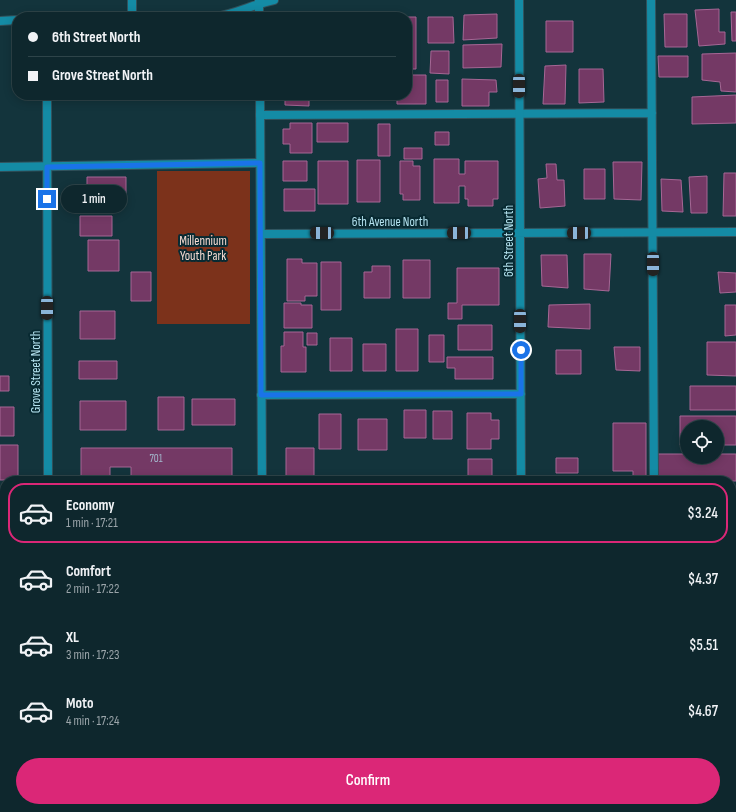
<!DOCTYPE html>
<html lang="en">
<head>
<meta charset="utf-8">
<style>
	:root { --surface:#0e272d; --page:#172f35; --text:#f1f3f6; --muted:#9ba5aa; --line:#2e4449; --accent:#db2777 }
	body { margin:0; font-family:"Sofia Sans Condensed",sans-serif; background:var(--page); color:var(--text); height:100vh; display:flex; flex-direction:column; font-size:15px; white-space:nowrap }
	* { box-sizing:border-box; margin:0 }
	p { font-size:13px; color:var(--muted) }
	.icon { flex:none; width:22px; height:22px; fill:none; stroke:currentColor; stroke-width:2; stroke-linecap:round; stroke-linejoin:round }
	.map { position:relative; flex:1; overflow:hidden }
	.panel { position:absolute; left:0px; top:476px; width:736px; height:336px; display:flex; flex-direction:column; background:var(--surface); border-radius:16px 16px 0 0; box-shadow:0 2px 10px #0003,0 0 0 1px var(--line) }
	.panel>* { flex:none }
	.top-card { position:absolute; left:12px; top:12px; width:400px; height:88px; border-radius:16px; box-shadow:0 2px 10px #0003,0 0 0 1px var(--line); display:grid; align-content:center; height:88px; padding:0 16px; background:var(--surface) }
	.controls { position:absolute; left:680px; top:420px; display:grid; gap:8px }
	.controls a { display:grid; place-items:center; width:44px; height:44px; border-radius:50%; background:var(--surface); box-shadow:0 2px 10px #0003,0 0 0 1px var(--line); font-size:20px }
	.end { position:absolute; width:18px; height:18px; margin:-9px; border:5px solid #1a73e8; background:#fff; box-shadow:0 0 0 2px #fff }
	.from { border-radius:50% }
	.bubble { position:absolute; height:28px; border-radius:14px; background:var(--surface); box-shadow:0 2px 10px #0003,0 0 0 1px var(--line); font-size:13px; font-weight:600; line-height:28px; text-align:center }
	.car { position:absolute; width:12px; height:24px; margin:-12px -6px; border-radius:5px; box-shadow:0 0 3px 1px #0007; background:linear-gradient(#222 24%,#8ab4d8 0 40%,#222 0 76%,#8ab4d8 0 86%,#222 0) }
	.top-card b { display:flex; align-items:center; gap:14px; height:38px; font-size:15px }
	.top-card b+b { border-top:1px solid var(--line) }
	.top-card i { width:10px; height:10px; background:var(--text) }
	ul { padding:7px 0 0; list-style:none }
	li { display:flex; align-items:center; gap:12px; height:60px; margin:0 8px 6px; padding:0 8px; border:2px solid transparent; border-radius:16px }
	li div { flex:1 }
	li b { display:block; font-size:15px }
	li em { font-style:normal; font-weight:600 }
	li.current { border-color:var(--accent) }
	li>.icon { width:36px; height:36px; stroke-width:1.5 }
	.primary-button { display:flex; gap:8px; margin-top:auto; padding:8px 16px }
	.primary-button a { flex:1; height:46px; border-radius:24px; background:var(--accent); color:#fff; font-size:16px; font-weight:600; line-height:46px; text-align:center }
	.map>svg:first-child { display:block }
	.green { fill:#7c321b }
	.building { fill:#743965; stroke:#a66795; fill-rule:evenodd }
	.lines { fill:none; stroke-linecap:round; stroke-linejoin:round }
	.lane-casing { stroke:#32525c; stroke-width:10 }
	.street-casing { stroke:#32525c; stroke-width:10 }
	.primary-casing { stroke:#32525c; stroke-width:12 }
	.highway-casing { stroke:#32525c; stroke-width:14 }
	.lane { stroke:#148ba5; stroke-width:8 }
	.street { stroke:#148ba5; stroke-width:8 }
	.primary { stroke:#19a4c2; stroke-width:10 }
	.highway { stroke:#1db4d5; stroke-width:12 }
	.route { stroke:#1a73e8; stroke-width:5 }
	.labels { text-anchor:middle; stroke-width:4; stroke-linejoin:round; paint-order:stroke }
	.number-label { font-size:11px; fill:#a3b7cc }
	.street-label { font-size:13px; fill:#b3e1ee; stroke:#082a32 }
	.park-label { font-size:13px; fill:#f5dad1; stroke:#082a32 }
</style>
</head>
<body>
<div class="map">
<svg width="736" height="812" viewBox="0 0 736 812">
	<rect width="100%" height="100%" fill="#13343c"/>
	<path class="green" d="M157,171H250V324H157Z
		M0,626H5V669L0,668Z"/>
	<path class="building" d="M719,9V32H725V44L699,46L695,10Z
		M731,12H736V41H732Z
		M497,14V38L463,40L464,15Z
		M664,14H687V47H665Z
		M392,17H416V69H407V17Z
		M428,17H453L454,43H428Z
		M546,21H573V52H546Z
		M502,44L501,67L463,68V45Z
		M431,51H449V74L430,73Z
		M736,53V92L721,91L720,82L702,80V54Z
		M658,56H688V77H659Z
		M566,65L565,104H543L545,66Z
		M579,69H603L604,102L579,103Z
		M407,75H426V104H397V95H407Z
		M462,79L496,80L497,92H489V106H462Z
		M436,80H448V102H436Z
		M285,95H309V106L285,105Z
		M319,95H351V98H319Z
		M736,95V123L692,124V97Z
		M290,123H312V153H290V144H283V129H290Z
		M317,123H348V142H317Z
		M378,124H390V156H378Z
		M435,132H449V145H435Z
		M404,148H422V159H404Z
		M434,159H459V174H465V161H498V199H493V206H468V199H465V186H459V203H434Z
		M357,160H380V202H357Z
		M283,161H307V181H283Z
		M318,161H348V204H318Z
		M400,161H413V166H420V200H403V194H400Z
		M613,162H642L641,200L614,199Z
		M546,164H556L557,180H564L565,206L540,208L538,179L547,178Z
		M584,169H605V199H584Z
		M724,173H736V216H723Z
		M707,176V213H691L689,177Z
		M87,177H126V201H87Z
		M661,179L681,180L683,212L662,211Z
		M284,189H315V211H284Z
		M80,216H112V236H80Z
		M88,240H119V271H88Z
		M584,254H611L609,291L584,289Z
		M541,255H567L568,288L542,286Z
		M287,259H302V263H317V296H305V301H287Z
		M403,260H430V298H403Z
		M321,262H341V310H321Z
		M372,266H390V298H364V272H372Z
		M457,268H499V305H462V319H448V303H457Z
		M131,272H151V301H131Z
		M718,272L736,273V292L720,293Z
		M284,303H301V305H312V328H284Z
		M590,304V329L548,327L549,305Z
		M725,305H736V335L725,336Z
		M80,311H115V339H80Z
		M458,325H492V350H458Z
		M396,329H418V371H396Z
		M284,332H303V347H306V372H281V346H284Z
		M307,333H317V345H307Z
		M429,335H444V362H429Z
		M330,338H352V371H330Z
		M707,342H736V376L707,375Z
		M363,344H386V371H363Z
		M614,347H640V371L616,370Z
		M556,350H581V374H556Z
		M447,357H493V379H455V368H447Z
		M79,361H117V379H79Z
		M0,376H9V391H0Z
		M690,386H736V410H690Z
		M158,397H184V430H158Z
		M192,399H235V425H192Z
		M80,401H126V430H80Z
		M0,407H14V436H0Z
		M404,410H426V438H404Z
		M433,411H452V439H433Z
		M467,413H491V420H499V439H491V449H467Z
		M319,414H341V449H319Z
		M680,416H736V445H717V427H687V445H680Z
		M358,419H387V450H358Z
		M613,423H646V481H625V479H633V471H613Z
		M0,445H18V480H0Z
		M81,448H232V481H81ZM110,467H131V477H110Z
		M286,448H314V481H286Z
		M655,454H687V457H717V454H736V481H655Z
		M556,458H578V473H556Z
		M468,459H492V481H468Z
		M731,503H736V529H731Z
		M583,807H710V812H583Z"/>
	<g class="lines">
		<defs>
			<path id="lane" d="M132,0V17
				M651,0L654,481
				M260,115L652,113
				M0,167L260,163
				M361,807L368,812
				M554,807V812
				M732,812L736,632L734,559"/>
			<path id="street" d="M259,0V17
				M519,0L521,481
				M215,17C236,14 254,4 274,0
				M0,21L17,20
				M47,95L48,481
				M260,95L262,481
				M261,234L736,232
				M261,395L521,394"/>
			<path id="primary" d="M0,559H5
				M731,559H736"/>
			<path id="highway" d="M0,607H5
				M0,692L5,694
				M220,807L229,812"/>
		</defs>
		<use href="#lane" class="lane-casing"/>
		<use href="#street" class="street-casing"/>
		<use href="#primary" class="primary-casing"/>
		<use href="#highway" class="highway-casing"/>
		<use href="#lane" class="lane"/>
		<use href="#street" class="street"/>
		<use href="#primary" class="primary"/>
		<use href="#highway" class="highway"/>
	</g>
	<g class="lines">
		<path class="route" d="M47,199V167L260,163L261,395L521,394V350"/>
	</g>
	<g class="labels">
		<g class="number-label">
			<text x="156" y="462">701</text>
		</g>
		<g class="street-label">
			<text x="390" y="226">6th Avenue North</text>
			<text transform="translate(508 241) rotate(-90)" y="5">6th Street North</text>
			<text transform="translate(35 372) rotate(-90)" y="5">Grove Street North</text>
		</g>
		<g class="park-label">
			<text x="203" y="245">Millennium<tspan x="203" dy="15">Youth Park</tspan></text>
		</g>
	</g>
</svg>
<div class="controls">
<a><svg class="icon" aria-label="locate" viewBox="0 0 24 24"><circle cx="12" cy="12" r="6"/><path d="M12 2v4M12 18v4M2 12h4M18 12h4"/></svg></a>
</div>
<i class="end from" style="left:521px;top:350px"></i>
<i class="end" style="left:47px;top:199px"></i>
<div class="bubble" style="left:61px;top:185px;width:66px">1 min</div>
<i class="car" style="left:519px;top:86px;rotate:180deg"></i>
<i class="car" style="left:322px;top:233px;rotate:270deg"></i>
<i class="car" style="left:459px;top:233px;rotate:270deg"></i>
<i class="car" style="left:579px;top:233px;rotate:270deg"></i>
<i class="car" style="left:653px;top:264px;rotate:180deg"></i>
<i class="car" style="left:47px;top:308px;rotate:180deg"></i>
<i class="car" style="left:520px;top:321px;rotate:180deg"></i>
<div class="top-card">
<b><i class="from"></i>6th Street North</b>
<b><i></i>Grove Street North</b>
</div>
<section class="panel">
<ul>
<li class="current"><svg class="icon" aria-label="car" viewBox="0 0 24 24"><path d="M5 17H2v-5l4-1 3-4h7l3 4 3 1v5h-3M9 17h6M6 11h13"/><circle cx="7" cy="17" r="2"/><circle cx="17" cy="17" r="2"/></svg><div><b>Economy</b><p>1 min · 17:21</p></div><em>$3.24</em></li>
<li><svg class="icon" aria-label="car" viewBox="0 0 24 24"><path d="M5 17H2v-5l4-1 3-4h7l3 4 3 1v5h-3M9 17h6M6 11h13"/><circle cx="7" cy="17" r="2"/><circle cx="17" cy="17" r="2"/></svg><div><b>Comfort</b><p>2 min · 17:22</p></div><em>$4.37</em></li>
<li><svg class="icon" aria-label="car" viewBox="0 0 24 24"><path d="M5 17H2v-5l4-1 3-4h7l3 4 3 1v5h-3M9 17h6M6 11h13"/><circle cx="7" cy="17" r="2"/><circle cx="17" cy="17" r="2"/></svg><div><b>XL</b><p>3 min · 17:23</p></div><em>$5.51</em></li>
<li><svg class="icon" aria-label="car" viewBox="0 0 24 24"><path d="M5 17H2v-5l4-1 3-4h7l3 4 3 1v5h-3M9 17h6M6 11h13"/><circle cx="7" cy="17" r="2"/><circle cx="17" cy="17" r="2"/></svg><div><b>Moto</b><p>4 min · 17:24</p></div><em>$4.67</em></li>
</ul>
<div class="primary-button"><a>Confirm</a></div>
</section>
</div>
</body>
</html>
